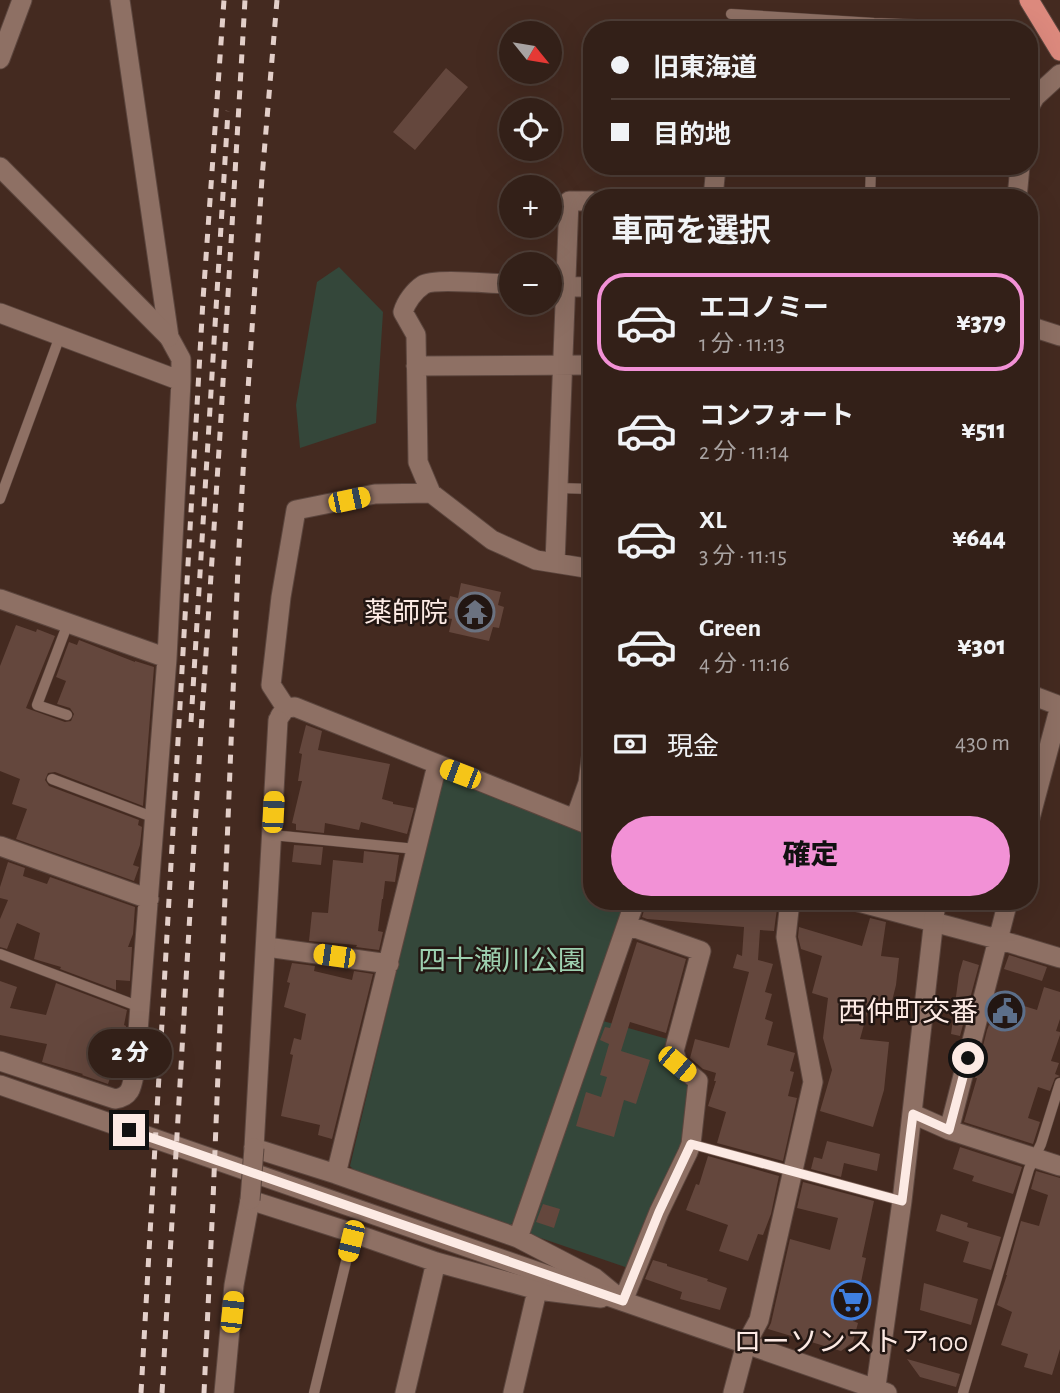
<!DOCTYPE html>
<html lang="ja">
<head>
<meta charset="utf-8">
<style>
	:root { --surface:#332018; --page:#3e2d25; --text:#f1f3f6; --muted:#a9a3a2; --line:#4e3e37; --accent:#f291d6 }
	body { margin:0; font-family:"Alegreya Sans","Noto Sans JP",sans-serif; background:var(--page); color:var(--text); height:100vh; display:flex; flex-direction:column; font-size:26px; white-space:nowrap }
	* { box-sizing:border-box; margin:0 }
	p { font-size:23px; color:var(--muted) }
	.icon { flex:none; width:38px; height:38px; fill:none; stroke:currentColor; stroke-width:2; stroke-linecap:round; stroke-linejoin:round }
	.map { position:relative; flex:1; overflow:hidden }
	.panel { position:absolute; left:583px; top:189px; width:455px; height:721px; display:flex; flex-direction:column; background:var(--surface); border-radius:28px; box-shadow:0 7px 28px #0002,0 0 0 2px var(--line) }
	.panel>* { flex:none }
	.top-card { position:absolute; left:583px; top:21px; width:455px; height:154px; border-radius:28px; box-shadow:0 7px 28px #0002,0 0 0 2px var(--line); display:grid; align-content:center; height:154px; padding:0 28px; background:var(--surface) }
	.needle { width:46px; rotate:120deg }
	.controls { position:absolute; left:499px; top:21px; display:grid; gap:14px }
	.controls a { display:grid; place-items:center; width:63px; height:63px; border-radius:50%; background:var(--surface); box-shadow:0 7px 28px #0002,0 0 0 2px var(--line); font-size:35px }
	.end { position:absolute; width:32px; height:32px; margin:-16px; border:9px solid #fceae4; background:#111; box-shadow:0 0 0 4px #111 }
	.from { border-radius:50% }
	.bubble { position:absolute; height:49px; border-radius:24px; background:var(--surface); box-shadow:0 7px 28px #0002,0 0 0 2px var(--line); font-size:23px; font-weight:800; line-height:49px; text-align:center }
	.car { position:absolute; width:21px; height:42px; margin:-21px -10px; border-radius:9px; box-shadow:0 0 5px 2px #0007; background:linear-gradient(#f5c518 24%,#345 0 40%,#f5c518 0 76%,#345 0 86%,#f5c518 0) }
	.top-card b { display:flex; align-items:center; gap:24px; height:66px; font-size:26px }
	.top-card b+b { border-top:2px solid var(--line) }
	.top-card i { width:18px; height:18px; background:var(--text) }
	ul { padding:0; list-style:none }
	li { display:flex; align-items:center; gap:21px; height:98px; margin:0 14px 10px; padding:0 14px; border:4px solid transparent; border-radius:28px }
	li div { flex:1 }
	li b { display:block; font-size:26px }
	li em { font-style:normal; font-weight:800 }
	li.current { border-color:var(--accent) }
	li>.icon { width:63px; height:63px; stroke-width:1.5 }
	h2 { padding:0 28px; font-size:32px; line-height:84px }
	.pay { display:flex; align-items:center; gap:18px; height:77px; padding:0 28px; font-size:26px }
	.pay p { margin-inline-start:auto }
	.action { display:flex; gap:14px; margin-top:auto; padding:14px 28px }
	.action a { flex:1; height:80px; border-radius:42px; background:var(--accent); color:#111; font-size:28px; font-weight:800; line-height:80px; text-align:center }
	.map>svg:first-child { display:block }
	.green { fill:#34473a }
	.building { fill:#64473d }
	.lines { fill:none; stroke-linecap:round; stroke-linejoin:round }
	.service-casing { stroke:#5c463e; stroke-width:11 }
	.minor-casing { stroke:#5c463e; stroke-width:21 }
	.tertiary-casing { stroke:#5c463e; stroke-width:21 }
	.trunk-casing { stroke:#5c463e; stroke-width:21 }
	.service { stroke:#8e7064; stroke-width:10 }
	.minor { stroke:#8e7064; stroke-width:19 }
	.tertiary { stroke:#8e7064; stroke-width:19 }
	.trunk { stroke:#dc897d; stroke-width:19 }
	.rail { stroke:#e3cfc9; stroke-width:5; stroke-dasharray:9 9; stroke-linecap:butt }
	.tertiary-bridge-casing { stroke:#5c463e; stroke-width:21; stroke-linecap:butt }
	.tertiary-bridge { stroke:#8e7064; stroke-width:19 }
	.route { stroke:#fceae4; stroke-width:9 }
	.labels { text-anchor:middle; stroke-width:5; stroke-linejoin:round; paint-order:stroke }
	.poi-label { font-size:28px; fill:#fceae4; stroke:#221612; text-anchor:end }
	.park-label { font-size:28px; fill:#9dd0af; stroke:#221612 }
</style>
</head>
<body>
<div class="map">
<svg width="1060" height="1393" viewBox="0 0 1060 1393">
	<rect width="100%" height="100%" fill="#442a20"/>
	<path class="green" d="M339,267L383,312L376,423L300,448L296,405L317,282Z
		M447,776L591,835L592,901H629L518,1218L510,1225L354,1170L350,1166L441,783L442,779Z
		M603,1021L671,1040L692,1084L686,1146L631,1269L529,1234Z"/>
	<path class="building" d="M446,68L468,87L415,150L393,132Z
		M461,583L501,592L498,605L504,607L499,628L493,627L489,641L449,632L452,619L446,618L450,596L458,598Z
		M16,625L36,632L37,629L55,636L26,708L65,722L71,721L74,714L70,708L57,704L66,681L56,677L69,642L77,645L79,640L135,662V661L154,667L143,806L55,772L48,773L45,780L49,786L139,820L138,825L142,827L140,845L133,865L139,867L134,881L16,839L27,809L12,804L20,779L0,771V666Z
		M306,725L322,731L318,750L390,764L382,799L393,802V804L414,808L407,834L361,822L359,830L325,823L324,833L296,830V824L292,823L302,781H298L302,754L299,753Z
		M294,845L323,847L321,865L292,862Z
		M364,851L399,855L395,882L385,881L383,899H382L378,931L383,932L379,950L356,947L357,945L309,941L312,912L328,913L333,860L363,863Z
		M8,862L25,868L23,876L47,884L50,877L135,907L133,934L128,947H132L130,981L116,980V990L60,969L61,967L34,959L40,933L17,923L7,949L0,947V919L8,900L0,898V887Z
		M647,901H778L774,931L760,930L758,960L773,964L765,992L772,994L765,1019L773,1022L767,1045L795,1053L790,1071L794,1072L788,1096L797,1098L783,1161L717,1143L726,1112L708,1106L716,1081H714L716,1073L703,1069L690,1058L695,1039L729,1048L749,972L733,968L737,954L742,956L744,927L647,919L642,917Z
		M870,918L886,922L881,956L899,958L896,985L890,1009L870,1003L860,1039L889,1042L884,1090L873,1127L820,1111L832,1070L823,1038L828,998L812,993L822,956L801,949L798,937L799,927L862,946Z
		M637,942L686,959L666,1033L630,1022L621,1051L650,1060L636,1104L624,1100L614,1137L576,1126L586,1092L601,1097L607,1077L600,1075L609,1044L600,1040L605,1027L610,1028Z
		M1009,955L1047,967L1042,981L1004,969Z
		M963,960L979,965L960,1036L951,1034L959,974Z
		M292,963L315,966L314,971L352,980L354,971L373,974L332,1139L318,1135L320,1125L281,1116L293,1055L290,1054L294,1038L301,1040L306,1014L284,1007L290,983L287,982Z
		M0,981L17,987L10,1008L46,1015L56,983L127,1010L124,1025L126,1026L125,1041L123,1040L108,1084L82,1075L83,1074L42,1062L47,1044L0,1035Z
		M1044,987L1060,992V1019L1056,1031L1060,1032V1035L1051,1061L1059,1063L1055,1074L1060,1076L1055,1078L1050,1091L1038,1087L1028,1118L1040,1122L1033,1144L964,1122L977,1078H975L987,1030L989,1025L993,1027L1001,999L1037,1010Z
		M827,1141L880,1154L877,1171L844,1163L841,1177L811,1169L814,1157L822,1159Z
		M960,1147L1022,1167L1013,1194L972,1181L974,1176L953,1169Z
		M708,1156L779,1176L771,1214L763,1235L758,1234L748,1261L719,1251L728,1225L686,1210L696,1184L699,1185Z
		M1036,1171L1060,1178V1349L1052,1375L1024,1367L1028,1354L1001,1345L1012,1312L997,1305L1007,1275H1006L1021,1221L1039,1226L1048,1195L1031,1189Z
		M803,1182L874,1201L862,1257L866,1258L860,1287L863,1288L853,1321L858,1323L853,1342L841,1351L768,1329L771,1323L790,1239L830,1250L838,1218L797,1208Z
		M543,1204L560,1209L554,1228L536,1222Z
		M941,1214L968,1223L967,1227L1001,1237L991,1270L963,1262L969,1242L936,1231Z
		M653,1260L667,1264V1266L708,1279L707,1281L727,1288L720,1310L680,1299L682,1292L645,1279Z
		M924,1283L978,1299L971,1325L920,1310Z
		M907,1359L960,1374L956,1387L920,1377Z"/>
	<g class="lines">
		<defs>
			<path id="service" d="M731,14L874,23L990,27L991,30
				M870,198L871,166
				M558,488L592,489
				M0,499L60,336
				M67,715L37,705L68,623
				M52,779L155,818
				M272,835L416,849
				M0,954L140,1007
				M691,1144L902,1201
				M314,1393L353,1233
				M963,1393L1029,1169L1041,1144L1060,1083"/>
			<path id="minor" d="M0,59L22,0
				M713,198L716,166
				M550,286L592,287
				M0,313L181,381
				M1029,326L1060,336
				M416,366L592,365
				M431,493L418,462L416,335L403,312C406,302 414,291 423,285C434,278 495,284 511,284
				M555,563L569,201H592
				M0,599L167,658
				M1029,694L1060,706
				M286,708L271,685L281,597L296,510L375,494L431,493L492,540L536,560L592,569
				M280,716L286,708L295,707L592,826
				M575,819L588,783L592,752
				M1029,822L1060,706
				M0,846L149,899
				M855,901L997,939L1060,958
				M267,947L389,964
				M0,1061L115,1099C132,1097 132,1085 135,1070L167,658L181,381V359L169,337L120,0
				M913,1114L949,1130L1060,1166
				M949,1130L1008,901
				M254,1148L336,1174L518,1238L595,1278L623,1301
				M336,1174L437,765
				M250,1200L353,1233L436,1262L538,1290L601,1298
				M518,1238L635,901
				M623,1301L659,1212L688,1152L691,1144L698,1081L678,1064L674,1051L701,951L627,925
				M405,1393L436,1262
				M513,1393L540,1278
				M733,1393L746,1344L759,1320L813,1082L786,937L790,901"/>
			<path id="tertiary" d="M1029,107L1035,97L1060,74
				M0,167L169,337
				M1017,198L1020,166
				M0,1085L887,1393
				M254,1148L278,720
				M224,1393L234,1285L250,1200
				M875,1393L902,1201L936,901"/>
			<path id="trunk" d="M1029,0L1060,51"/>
		</defs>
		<use href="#service" class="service-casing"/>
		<use href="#minor" class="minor-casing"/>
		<use href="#tertiary" class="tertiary-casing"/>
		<use href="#trunk" class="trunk-casing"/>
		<use href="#service" class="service"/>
		<use href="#minor" class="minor"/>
		<use href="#tertiary" class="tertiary"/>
		<use href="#trunk" class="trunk"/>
		<path class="rail" d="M191,722L228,111
			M141,1393L203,300L224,0
			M162,1393L195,826L220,434L245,0
			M204,1393L213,1201L238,566L245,435L262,178L277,0"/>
		<defs>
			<path id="tertiary-bridge" d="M250,1200L254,1148"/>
		</defs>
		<use href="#tertiary-bridge" class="tertiary-bridge-casing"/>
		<use href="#tertiary-bridge" class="tertiary-bridge"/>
	</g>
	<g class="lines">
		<path class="route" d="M129,1130L623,1301L659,1212L691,1144L902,1201L913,1114L949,1130L968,1058"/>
	</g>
	<defs>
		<symbol id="temple-ring" viewBox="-11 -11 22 22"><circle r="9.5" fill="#221612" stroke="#6b7280" stroke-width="1.5"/><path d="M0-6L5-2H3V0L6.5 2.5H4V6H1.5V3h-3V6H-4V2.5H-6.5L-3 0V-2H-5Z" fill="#6b7280"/></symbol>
		<symbol id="civic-ring" viewBox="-11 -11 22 22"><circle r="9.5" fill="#221612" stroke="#5c6f8a" stroke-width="1.5"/><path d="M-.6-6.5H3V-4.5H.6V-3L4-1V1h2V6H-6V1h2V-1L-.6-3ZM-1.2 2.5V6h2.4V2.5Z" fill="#5c6f8a"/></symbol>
		<symbol id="supermarket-ring" viewBox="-11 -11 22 22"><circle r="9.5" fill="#221612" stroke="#3f7fe0" stroke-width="1.5"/><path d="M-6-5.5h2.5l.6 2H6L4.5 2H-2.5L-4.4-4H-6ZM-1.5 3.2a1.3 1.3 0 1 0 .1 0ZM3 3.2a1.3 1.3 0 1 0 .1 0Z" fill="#3f7fe0"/></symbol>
	</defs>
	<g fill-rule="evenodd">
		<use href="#temple-ring" x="453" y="590" width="44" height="44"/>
		<use href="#civic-ring" x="983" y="989" width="44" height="44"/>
		<use href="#supermarket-ring" x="829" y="1278" width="44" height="44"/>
	</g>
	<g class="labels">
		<g class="poi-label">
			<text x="448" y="622">薬師院</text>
			<text x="978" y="1021">西仲町交番</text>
			<text x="851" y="1351" text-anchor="middle">ローソンストア100</text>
		</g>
		<g class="park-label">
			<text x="502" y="970">四十瀬川公園</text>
		</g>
	</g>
</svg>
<div class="controls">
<a><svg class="needle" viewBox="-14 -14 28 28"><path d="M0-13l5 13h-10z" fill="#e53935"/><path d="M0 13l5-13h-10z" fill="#a9a3a2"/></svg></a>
<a><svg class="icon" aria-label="locate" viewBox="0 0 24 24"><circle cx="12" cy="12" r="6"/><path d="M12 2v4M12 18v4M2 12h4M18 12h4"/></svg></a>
<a>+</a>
<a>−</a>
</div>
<i class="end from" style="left:968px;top:1058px"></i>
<i class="end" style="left:129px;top:1130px"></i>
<div class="bubble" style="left:88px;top:1029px;width:84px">2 分</div>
<i class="car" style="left:349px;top:500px;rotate:78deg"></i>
<i class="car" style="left:460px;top:774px;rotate:291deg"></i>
<i class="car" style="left:273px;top:812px;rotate:3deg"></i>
<i class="car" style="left:334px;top:956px;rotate:278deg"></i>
<i class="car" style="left:677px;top:1064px;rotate:130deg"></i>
<i class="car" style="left:351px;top:1241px;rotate:194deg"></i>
<i class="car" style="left:232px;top:1312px;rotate:6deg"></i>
<div class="top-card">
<b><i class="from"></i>旧東海道</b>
<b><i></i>目的地</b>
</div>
<section class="panel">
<h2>車両を選択</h2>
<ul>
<li class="current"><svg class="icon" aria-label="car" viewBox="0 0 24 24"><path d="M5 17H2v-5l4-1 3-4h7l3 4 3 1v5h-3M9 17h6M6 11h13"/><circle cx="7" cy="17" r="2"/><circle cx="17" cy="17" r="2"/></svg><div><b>エコノミー</b><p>1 分 · 11:13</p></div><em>¥379</em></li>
<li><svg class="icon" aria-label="car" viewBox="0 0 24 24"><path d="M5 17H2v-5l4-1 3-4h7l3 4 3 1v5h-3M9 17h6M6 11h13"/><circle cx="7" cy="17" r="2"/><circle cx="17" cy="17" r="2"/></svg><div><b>コンフォート</b><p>2 分 · 11:14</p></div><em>¥511</em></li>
<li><svg class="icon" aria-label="car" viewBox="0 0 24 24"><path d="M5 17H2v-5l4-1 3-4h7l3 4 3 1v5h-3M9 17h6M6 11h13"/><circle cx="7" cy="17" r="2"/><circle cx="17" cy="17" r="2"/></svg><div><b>XL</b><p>3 分 · 11:15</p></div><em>¥644</em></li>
<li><svg class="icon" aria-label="car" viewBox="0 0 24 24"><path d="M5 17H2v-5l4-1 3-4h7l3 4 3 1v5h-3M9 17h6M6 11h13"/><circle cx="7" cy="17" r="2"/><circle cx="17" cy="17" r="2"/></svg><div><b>Green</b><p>4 分 · 11:16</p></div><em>¥301</em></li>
</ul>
<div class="pay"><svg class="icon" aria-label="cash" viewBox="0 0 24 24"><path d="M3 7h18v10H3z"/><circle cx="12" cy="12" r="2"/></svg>現金<p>430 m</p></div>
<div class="action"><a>確定</a></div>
</section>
</div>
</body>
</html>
